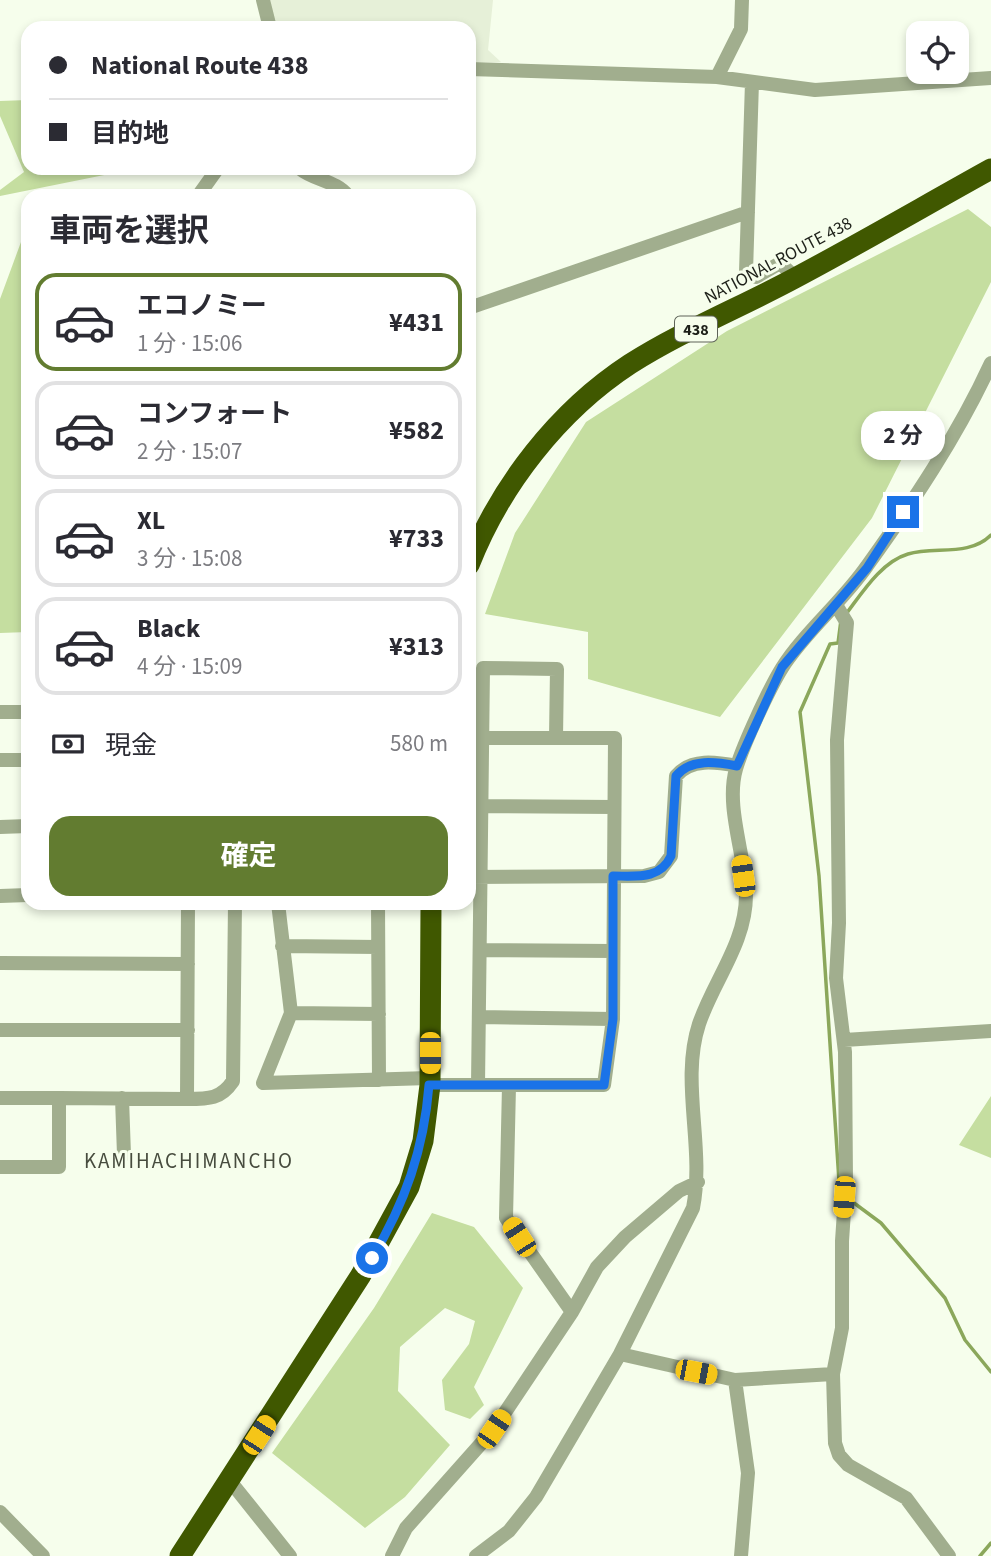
<!DOCTYPE html>
<html lang="ja">
<head>
<meta charset="utf-8">
<style>
	:root { --surface:#fff; --page:#f7f7f7; --text:#2b2b33; --muted:#7c7c81; --line:#e1e1e2; --accent:#627c30 }
	body { margin:0; font-family:"Source Sans 3","Noto Sans JP",sans-serif; background:var(--page); color:var(--text); height:100vh; display:flex; flex-direction:column; font-size:26px; white-space:nowrap }
	* { box-sizing:border-box; margin:0 }
	p { font-size:23px; color:var(--muted) }
	.icon { flex:none; width:38px; height:38px; fill:none; stroke:currentColor; stroke-width:2; stroke-linecap:round; stroke-linejoin:round }
	.map { position:relative; flex:1; overflow:hidden }
	.drawer { position:absolute; left:21px; top:189px; width:455px; height:721px; display:flex; flex-direction:column; background:var(--surface); border-radius:21px; box-shadow:0 4px 10px #0003 }
	.drawer>* { flex:none }
	.banner { position:absolute; left:21px; top:21px; width:455px; height:154px; border-radius:21px; box-shadow:0 4px 10px #0003; display:grid; align-content:center; height:154px; padding:0 28px; background:var(--surface) }
	.fabs { position:absolute; left:906px; top:21px; display:grid; gap:14px }
	.fabs a { display:grid; place-items:center; width:63px; height:63px; border-radius:14px; background:var(--surface); box-shadow:0 4px 10px #0003; font-size:35px }
	.end { position:absolute; width:32px; height:32px; margin:-16px; border:9px solid #1a73e8; background:#fff; box-shadow:0 0 0 4px #fff }
	.from { border-radius:50% }
	.bubble { position:absolute; height:49px; border-radius:21px; background:var(--surface); box-shadow:0 4px 10px #0003; font-size:23px; font-weight:700; line-height:49px; text-align:center }
	.car { position:absolute; width:21px; height:42px; margin:-21px -10px; border-radius:9px; box-shadow:0 0 5px 2px #0007; background:linear-gradient(#f5c518 24%,#345 0 40%,#f5c518 0 76%,#345 0 86%,#f5c518 0) }
	.banner b { display:flex; align-items:center; gap:24px; height:66px; font-size:26px }
	.banner b+b { border-top:2px solid var(--line) }
	.banner i { width:18px; height:18px; background:var(--text) }
	ul { padding:0; list-style:none }
	li { display:flex; align-items:center; gap:21px; height:98px; margin:0 14px 10px; padding:0 14px; border:4px solid var(--line); border-radius:21px }
	li div { flex:1 }
	li b { display:block; font-size:26px }
	li em { font-style:normal; font-weight:700 }
	li.current { border-color:var(--accent) }
	li>.icon { width:63px; height:63px; stroke-width:1.5 }
	h2 { padding:0 28px; font-size:32px; line-height:84px }
	.pay { display:flex; align-items:center; gap:18px; height:77px; padding:0 28px; font-size:26px }
	.pay p { margin-inline-start:auto }
	.primary-button { display:flex; gap:14px; margin-top:auto; padding:14px 28px }
	.primary-button a { flex:1; height:80px; border-radius:21px; background:var(--accent); color:#fff; font-size:28px; font-weight:700; line-height:80px; text-align:center }
	.map>svg:first-child { display:block }
	.built { fill:#e6f0d8 }
	.green { fill:#c5dea0 }
	.lines { fill:none; stroke-linecap:round; stroke-linejoin:round }
	.stream { stroke:#8ba75b; stroke-width:3.5 }
	.minor { stroke:#a1ae8e; stroke-width:14 }
	.highway { stroke:#405800; stroke-width:21 }
	.route { stroke:#1a73e8; stroke-width:9 }
	.labels { text-anchor:middle; stroke-width:6; stroke-linejoin:round; paint-order:stroke }
	.shield { fill:#f6feec; stroke:#5e6358; stroke-width:2 }
	.shield-label { font-size:16px; font-weight:bold; fill:#1d2019 }
	.street-label { font-size:18px; fill:#1d2019; stroke:#f6feec }
	.quarter-label { font-size:21px; letter-spacing:2px; fill:#474c3e; stroke:#f6feec }
</style>
</head>
<body>
<div class="map">
<svg width="991" height="1556" viewBox="0 0 991 1556">
	<rect width="100%" height="100%" fill="#f6feec"/>
	<path class="built" d="M270,0H493L488,50L501,62L469,63V28H276Z"/>
	<path class="green" d="M28,100V168H139L0,196V190L24,172L0,116V101Z
		M968,209L991,227V282L872,518L720,717L588,679V632L485,614L515,533L586,422L727,331Z
		M21,242L28,243V632L0,633V299Z
		M991,1096V1158L959,1145Z
		M432,1213L474,1227L523,1288L474,1387L484,1405L470,1419L445,1410L442,1380L469,1344L475,1321L445,1308L400,1347L398,1391L450,1445L405,1497L365,1528L272,1453L374,1308Z"/>
	<g class="lines">
		<path class="stream" d="M846,614C862,593 881,562 908,554C935,546 969,557 991,535
			M839,1181L819,876L800,712L830,644L838,643L841,620
			M850,1200L881,1223L945,1298L965,1340L991,1372
			M980,1556L991,1543"/>
		<path class="minor" d="M263,0L270,28
			M469,69L717,77L815,90L991,78
			M717,77L741,29L742,0
			M752,82L746,272L756,277L780,263L796,278
			M299,168C314,181 336,180 348,196
			M198,196L218,168
			M469,308L748,212
			M836,605L847,623L837,740L839,923L836,978L845,1052L846,1182L842,1241V1328L833,1374L835,1443L839,1455L848,1465L906,1498L949,1556
			M0,712H28
			M0,760H28
			M482,806L614,807
			M0,827L28,826
			M469,877L644,876L659,872L671,856L676,776C691,758 716,762 737,766
			M0,896L28,895
			M188,903L187,1099C209,1099 221,1099 233,1081L235,903
			M278,903L291,1013L263,1083L429,1078
			M378,903L379,1080
			M282,946L378,947
			M480,950L613,951
			M0,963L188,964
			M291,1013L379,1014
			M479,1017L613,1019
			M0,1030H188
			M844,1040L991,1031
			M430,1085H604L613,1019L615,738H482
			M478,1085L483,668L557,669L556,738
			M509,1086L506,1218L572,1312
			M0,1098H59
			M122,1098L124,1155
			M0,1167H59V1098L187,1099
			M620,1354L735,1380L833,1374
			M735,1380L748,1473L741,1556
			M230,1481L290,1556
			M0,1512L43,1556
			M392,1556L406,1528L494,1429L572,1312L597,1267L625,1237L679,1191L698,1182
			M476,1556L509,1531L536,1497L620,1354L693,1208C705,1147 680,1082 699,1024C714,980 746,943 746,895C746,857 725,807 736,769C743,745 769,689 782,668C804,633 843,601 867,566C913,502 958,435 991,363"/>
		<path class="highway" d="M469,565C500,486 558,411 630,364C682,331 741,307 795,278C861,243 926,205 991,169
			M180,1556L361,1275L409,1187L423,1141L430,1085L431,903"/>
	</g>
	<g class="lines">
		<path class="route" d="M372,1258C405,1203 424,1149 429,1085H604L613,1019V876C636,876 660,880 671,856L676,776C691,758 716,762 737,766L782,667L867,568L903,512"/>
	</g>
	<g class="labels">
		<rect class="shield" x="675" y="316.5" width="42" height="25" rx="5"/>
		<g class="shield-label">
			<text x="696" y="335">438</text>
		</g>
		<g class="street-label">
			<text transform="translate(778 260) rotate(-28)" y="6">NATIONAL ROUTE 438</text>
		</g>
		<g class="quarter-label">
			<text x="189" y="1168">KAMIHACHIMANCHO</text>
		</g>
	</g>
</svg>
<div class="fabs">
<a><svg class="icon" aria-label="locate" viewBox="0 0 24 24"><circle cx="12" cy="12" r="6"/><path d="M12 2v4M12 18v4M2 12h4M18 12h4"/></svg></a>
</div>
<i class="end from" style="left:372px;top:1258px"></i>
<i class="end" style="left:903px;top:512px"></i>
<div class="bubble" style="left:861px;top:411px;width:84px">2 分</div>
<i class="car" style="left:743px;top:876px;rotate:352deg"></i>
<i class="car" style="left:430px;top:1053px;rotate:180deg"></i>
<i class="car" style="left:844px;top:1197px;rotate:184deg"></i>
<i class="car" style="left:519px;top:1237px;rotate:327deg"></i>
<i class="car" style="left:696px;top:1372px;rotate:101deg"></i>
<i class="car" style="left:494px;top:1429px;rotate:34deg"></i>
<i class="car" style="left:259px;top:1435px;rotate:33deg"></i>
<div class="banner">
<b><i class="from"></i>National Route 438</b>
<b><i></i>目的地</b>
</div>
<section class="drawer">
<h2>車両を選択</h2>
<ul>
<li class="current"><svg class="icon" aria-label="car" viewBox="0 0 24 24"><path d="M5 17H2v-5l4-1 3-4h7l3 4 3 1v5h-3M9 17h6M6 11h13"/><circle cx="7" cy="17" r="2"/><circle cx="17" cy="17" r="2"/></svg><div><b>エコノミー</b><p>1 分 · 15:06</p></div><em>¥431</em></li>
<li><svg class="icon" aria-label="car" viewBox="0 0 24 24"><path d="M5 17H2v-5l4-1 3-4h7l3 4 3 1v5h-3M9 17h6M6 11h13"/><circle cx="7" cy="17" r="2"/><circle cx="17" cy="17" r="2"/></svg><div><b>コンフォート</b><p>2 分 · 15:07</p></div><em>¥582</em></li>
<li><svg class="icon" aria-label="car" viewBox="0 0 24 24"><path d="M5 17H2v-5l4-1 3-4h7l3 4 3 1v5h-3M9 17h6M6 11h13"/><circle cx="7" cy="17" r="2"/><circle cx="17" cy="17" r="2"/></svg><div><b>XL</b><p>3 分 · 15:08</p></div><em>¥733</em></li>
<li><svg class="icon" aria-label="car" viewBox="0 0 24 24"><path d="M5 17H2v-5l4-1 3-4h7l3 4 3 1v5h-3M9 17h6M6 11h13"/><circle cx="7" cy="17" r="2"/><circle cx="17" cy="17" r="2"/></svg><div><b>Black</b><p>4 分 · 15:09</p></div><em>¥313</em></li>
</ul>
<div class="pay"><svg class="icon" aria-label="cash" viewBox="0 0 24 24"><path d="M3 7h18v10H3z"/><circle cx="12" cy="12" r="2"/></svg>現金<p>580 m</p></div>
<div class="primary-button"><a>確定</a></div>
</section>
</div>
</body>
</html>
